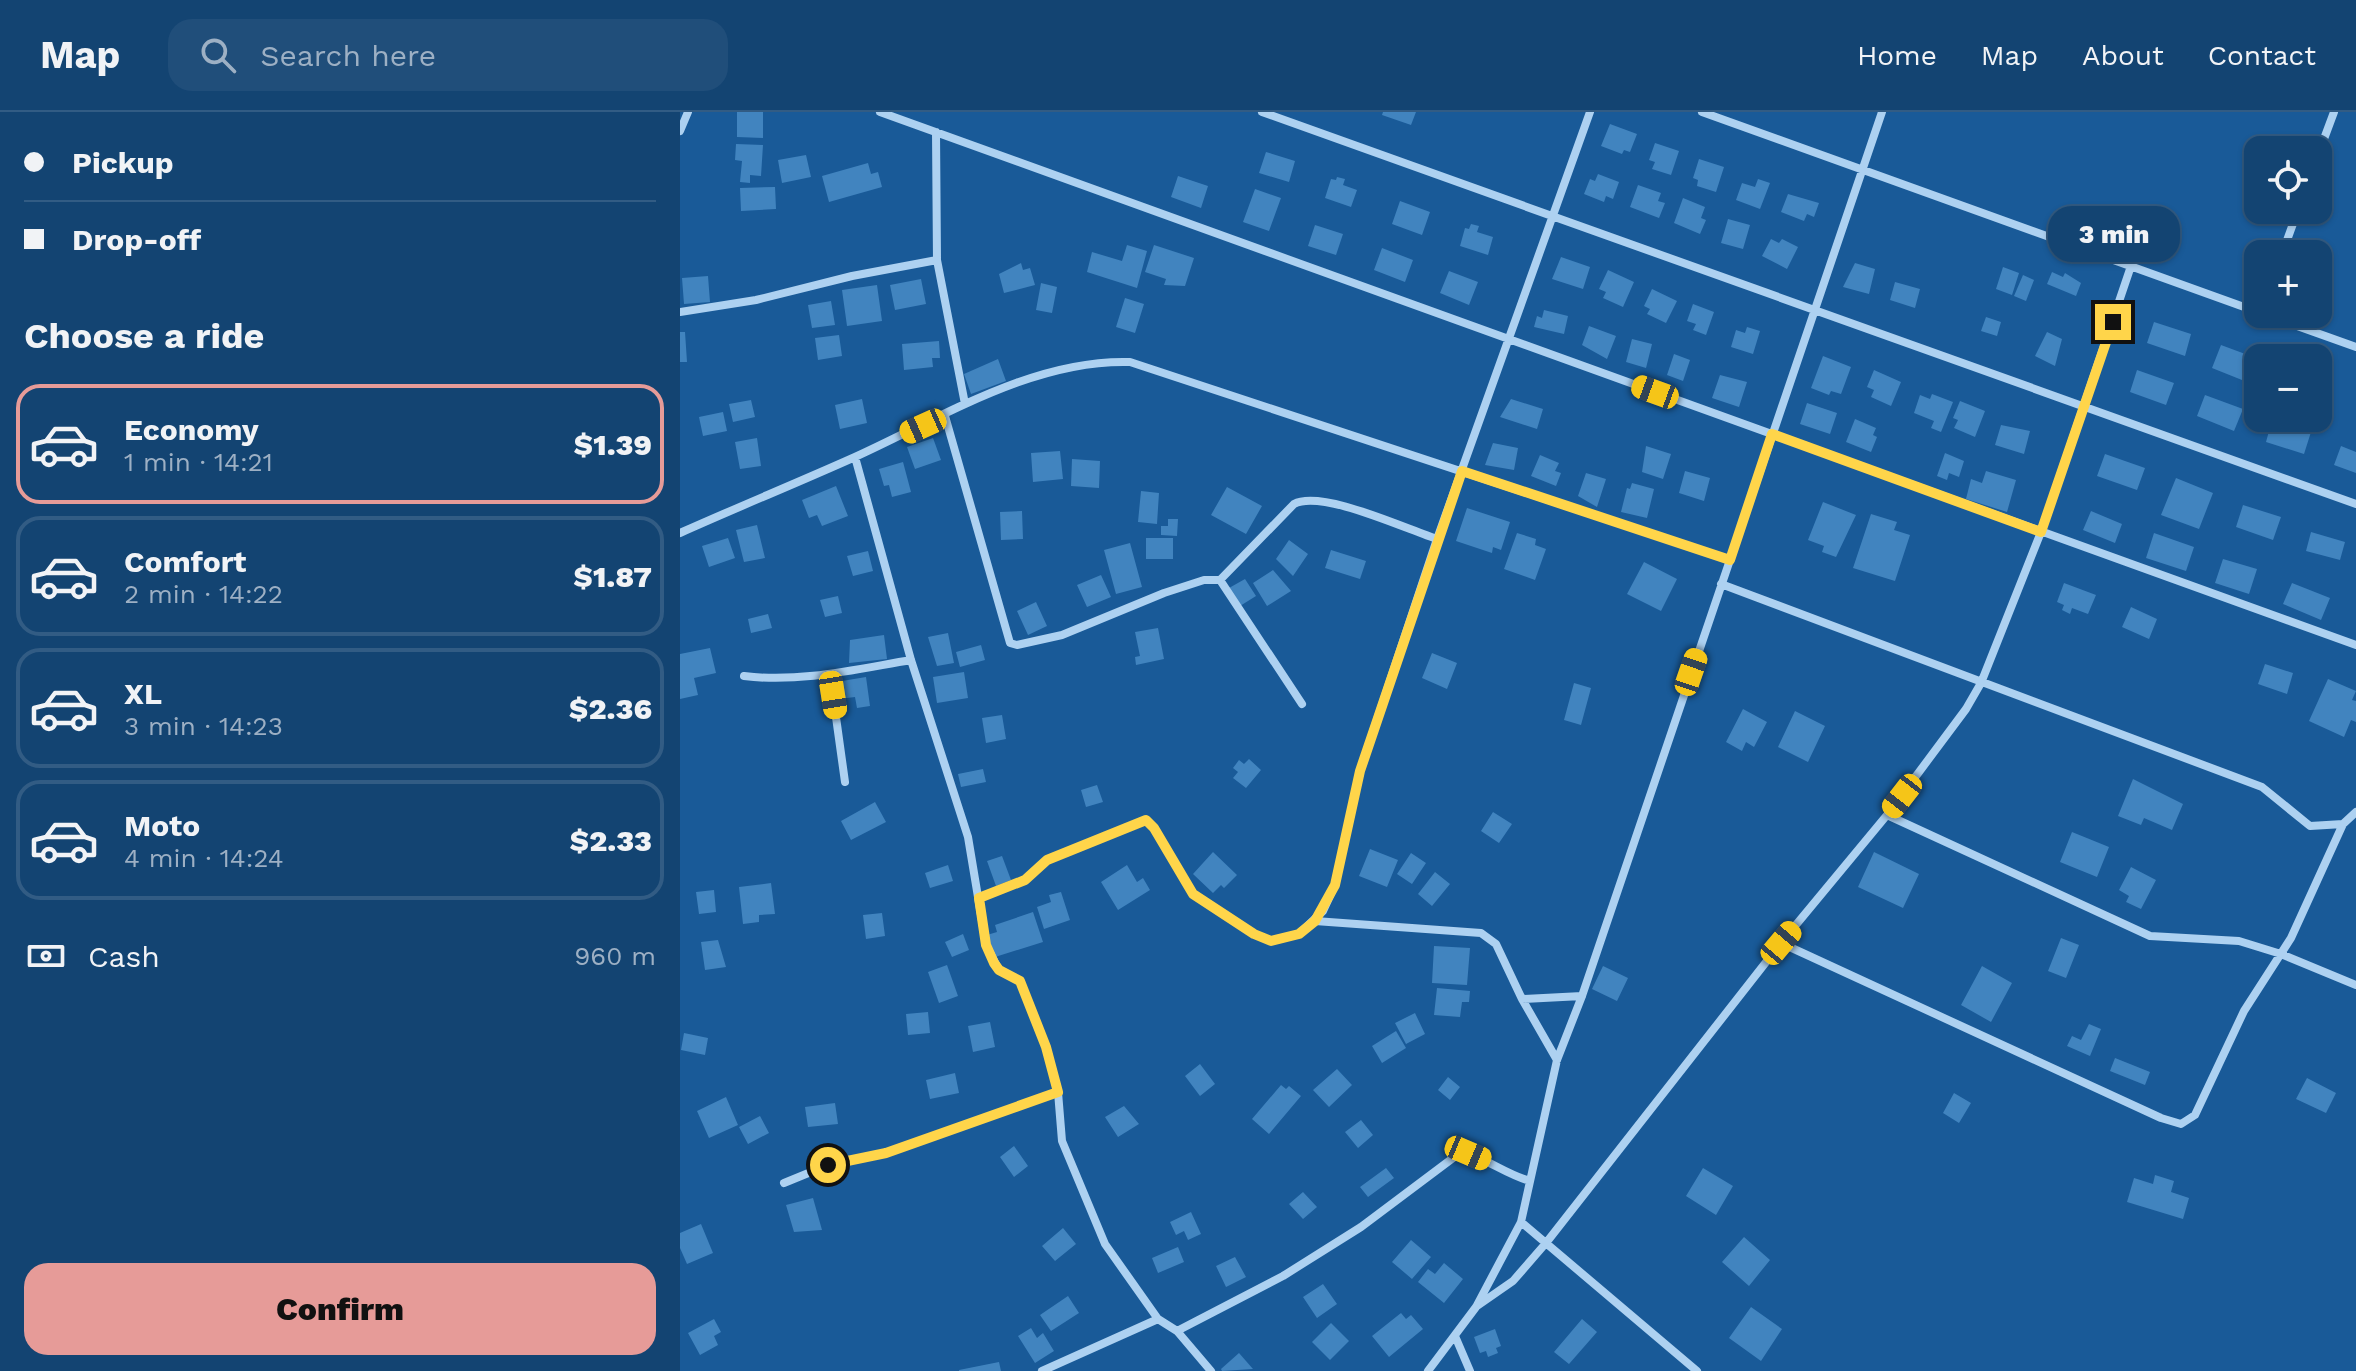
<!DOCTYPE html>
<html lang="en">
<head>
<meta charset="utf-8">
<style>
	:root { --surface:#134472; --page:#204e7a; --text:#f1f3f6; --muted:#9db0c4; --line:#325c84; --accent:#e69b98 }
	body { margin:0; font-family:"Work Sans",sans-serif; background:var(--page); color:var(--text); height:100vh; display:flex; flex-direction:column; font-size:30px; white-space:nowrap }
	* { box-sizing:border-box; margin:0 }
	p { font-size:26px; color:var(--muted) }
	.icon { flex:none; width:44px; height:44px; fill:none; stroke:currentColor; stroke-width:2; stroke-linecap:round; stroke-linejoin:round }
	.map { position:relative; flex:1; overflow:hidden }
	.drawer { display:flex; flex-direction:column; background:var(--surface); width:680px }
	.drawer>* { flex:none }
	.hud { display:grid; align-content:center; height:176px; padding:0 24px; background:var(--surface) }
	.controls { position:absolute; left:1564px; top:24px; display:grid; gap:16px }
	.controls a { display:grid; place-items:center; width:88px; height:88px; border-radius:16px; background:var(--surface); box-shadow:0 2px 6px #0004,0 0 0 2px var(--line); font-size:40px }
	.end { position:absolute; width:36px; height:36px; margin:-18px; border:10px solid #ffd54a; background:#111; box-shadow:0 0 0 4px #111 }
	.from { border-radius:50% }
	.bubble { position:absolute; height:56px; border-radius:24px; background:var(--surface); box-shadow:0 2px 6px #0004,0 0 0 2px var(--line); font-size:26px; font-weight:800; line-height:56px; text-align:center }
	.car { position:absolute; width:24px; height:48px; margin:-24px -12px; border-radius:10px; box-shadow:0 0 6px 2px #0007; background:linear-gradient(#f5c518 24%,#345 0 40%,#f5c518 0 76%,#345 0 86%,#f5c518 0) }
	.hud b { display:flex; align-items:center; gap:28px; height:76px; font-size:30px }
	.hud b+b { border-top:2px solid var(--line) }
	.hud i { width:20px; height:20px; background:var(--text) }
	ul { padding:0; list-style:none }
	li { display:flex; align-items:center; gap:24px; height:120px; margin:0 16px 12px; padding:0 8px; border:4px solid var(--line); border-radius:24px }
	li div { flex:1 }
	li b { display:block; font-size:30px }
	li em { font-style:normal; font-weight:800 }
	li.on { border-color:var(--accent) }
	li>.icon { width:72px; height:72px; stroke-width:1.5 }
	h2 { padding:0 24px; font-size:36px; line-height:96px }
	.pay { display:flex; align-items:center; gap:20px; height:88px; padding:0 24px; font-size:30px }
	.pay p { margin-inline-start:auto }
	.button { display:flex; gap:16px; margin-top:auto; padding:16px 24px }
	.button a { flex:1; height:92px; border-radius:24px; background:var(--accent); color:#111; font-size:32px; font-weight:800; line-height:92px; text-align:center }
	header { display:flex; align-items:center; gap:48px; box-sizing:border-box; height:112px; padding:0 40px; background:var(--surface); border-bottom:2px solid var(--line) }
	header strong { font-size:38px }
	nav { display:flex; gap:44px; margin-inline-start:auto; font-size:28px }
	.search { width:560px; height:72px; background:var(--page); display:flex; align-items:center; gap:20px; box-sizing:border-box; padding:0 28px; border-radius:24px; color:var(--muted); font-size:30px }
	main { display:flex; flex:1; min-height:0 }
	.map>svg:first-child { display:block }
	.building { fill:#4184bf }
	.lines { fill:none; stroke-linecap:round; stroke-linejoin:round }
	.minor { stroke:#add1f1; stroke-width:8 }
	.route { stroke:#ffd54a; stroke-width:10 }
</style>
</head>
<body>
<header>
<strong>Map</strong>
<div class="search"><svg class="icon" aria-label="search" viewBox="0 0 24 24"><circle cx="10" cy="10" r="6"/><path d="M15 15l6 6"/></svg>Search here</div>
<nav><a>Home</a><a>Map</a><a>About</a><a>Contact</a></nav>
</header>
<main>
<section class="drawer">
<div class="hud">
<b><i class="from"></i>Pickup</b>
<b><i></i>Drop-off</b>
</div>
<h2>Choose a ride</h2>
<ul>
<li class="on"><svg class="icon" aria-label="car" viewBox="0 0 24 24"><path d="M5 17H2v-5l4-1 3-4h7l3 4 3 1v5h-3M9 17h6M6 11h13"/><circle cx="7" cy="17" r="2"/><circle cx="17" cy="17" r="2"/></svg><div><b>Economy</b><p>1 min · 14:21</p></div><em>$1.39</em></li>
<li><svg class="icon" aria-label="car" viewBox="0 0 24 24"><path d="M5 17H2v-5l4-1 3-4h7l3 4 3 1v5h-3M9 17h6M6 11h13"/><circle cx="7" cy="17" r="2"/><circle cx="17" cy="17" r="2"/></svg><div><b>Comfort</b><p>2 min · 14:22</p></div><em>$1.87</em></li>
<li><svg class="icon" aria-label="car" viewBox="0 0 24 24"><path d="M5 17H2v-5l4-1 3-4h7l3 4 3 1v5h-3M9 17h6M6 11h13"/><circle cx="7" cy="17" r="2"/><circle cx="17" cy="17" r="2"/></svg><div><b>XL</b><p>3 min · 14:23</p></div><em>$2.36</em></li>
<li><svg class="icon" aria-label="car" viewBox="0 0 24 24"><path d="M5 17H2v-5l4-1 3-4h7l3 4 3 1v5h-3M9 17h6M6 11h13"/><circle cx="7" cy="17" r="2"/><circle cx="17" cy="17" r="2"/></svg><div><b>Moto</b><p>4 min · 14:24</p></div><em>$2.33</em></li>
</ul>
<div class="pay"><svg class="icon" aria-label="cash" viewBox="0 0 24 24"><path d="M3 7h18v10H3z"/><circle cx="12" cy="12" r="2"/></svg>Cash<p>960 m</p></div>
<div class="button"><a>Confirm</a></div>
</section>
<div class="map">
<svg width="1676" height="1259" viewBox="0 0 1676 1259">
	<rect width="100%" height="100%" fill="#195a98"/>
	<path class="building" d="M57,0H83V26L57,25Z
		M703,0H736L731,13L702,3Z
		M930,12L957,22L950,40L944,38L942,42L921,34Z
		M975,31L999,39L991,63L972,57L975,50L969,48Z
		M56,32L83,33L81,64L70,63V71L60,70L62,49L55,48Z
		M586,40L615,49L609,70L579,61Z
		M126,43L131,65L102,71L98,48Z
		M1019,47L1044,55L1036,80L1017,74L1018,68L1013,66Z
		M188,51L191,62L198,60L202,75L149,90L142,64Z
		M918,62L939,70L933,87L926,84L924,90L904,82L910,67L915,69Z
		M498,64L528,74L521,96L491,85Z
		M657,65L665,67L663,73L677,78L671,95L645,86L651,67L656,68Z
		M1078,67L1090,71L1080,97L1056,88L1062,71L1075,75Z
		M958,73L981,81L978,89L985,91L979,106L950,95Z
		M95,75L96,97L61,99L60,76Z
		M575,77L601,86L589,119L563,110Z
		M1108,82L1139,91L1134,105L1127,102L1124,109L1101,100Z
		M1003,86L1025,95L1021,106L1026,108L1020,122L994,111Z
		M720,89L750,100L742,123L712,112Z
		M1048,107L1070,113L1063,137L1041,131Z
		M791,112L799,114L797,120L813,125L808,143L780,134L785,116L789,117Z
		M635,113L663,122L656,143L628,134Z
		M1091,127L1099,131L1102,127L1118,135L1107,157L1082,144Z
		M447,133L467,139L457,176L407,160L412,140L442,149Z
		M474,133L514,146L505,174L484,173L486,167L465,160Z
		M702,136L733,148L725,170L694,158Z
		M881,145L910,155L903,177L872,167Z
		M341,151L343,158L350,156L355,173L324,181L319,162Z
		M1175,151L1195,157L1189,182L1163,175Z
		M1323,155L1339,161L1332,183L1316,177Z
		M928,158L954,170L943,195L923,186L926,180L919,177Z
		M769,159L798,170L789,193L760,181Z
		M1372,160L1383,165L1385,161L1401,171L1396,184L1367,172Z
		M1343,163L1354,168L1346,189L1334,184Z
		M28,164L30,190L4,192L2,166Z
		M241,167L246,192L215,198L210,173Z
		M1215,170L1240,177L1235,196L1210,188Z
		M361,171L377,175L372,201L356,198Z
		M197,173L202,209L167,214L162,178Z
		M972,177L997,189L986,211L967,202L970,197L964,194Z
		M445,186L464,192L455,221L436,215Z
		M151,189L155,213L132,216L128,193Z
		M1013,192L1034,200L1026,223L1013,218L1016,212L1007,209Z
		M864,198L888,204L884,222L854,215L857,204L862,206Z
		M1306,205L1321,210L1317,224L1301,219Z
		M1474,210L1511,222L1505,244L1467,231Z
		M909,214L936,224L927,247L902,233Z
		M1067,215L1080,219L1073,242L1051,235L1056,218L1065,221Z
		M0,220H5L7,250H0Z
		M1367,220L1382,227L1375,254L1355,244Z
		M159,223L162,244L138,248L135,226Z
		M952,227L972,232L966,256L946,250Z
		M259,229L260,246H252L253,255L224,258L222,232Z
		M1541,233L1576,246L1567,270L1532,256Z
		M994,242L1010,248L1003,269L987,263Z
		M1143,244L1171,255L1161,282L1151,279L1149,283L1131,276Z
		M318,247L326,269L291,282L284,262Z
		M1194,258L1221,270L1211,294L1191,285L1194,278L1187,275Z
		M1457,258L1494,271L1486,293L1450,280Z
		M1040,263L1067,270L1059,295L1032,286Z
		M1252,282L1273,290L1261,320L1251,316L1254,309L1234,301L1240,283L1250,287Z
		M1525,283L1563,297L1554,319L1517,304Z
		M182,287L187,311L160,317L155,293Z
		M831,287L863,297L857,317L820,305Z
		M71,288L75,305L53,310L49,292Z
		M1280,289L1305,299L1295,325L1274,316L1278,308L1273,306Z
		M1127,291L1157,301L1150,322L1120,312Z
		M43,300L47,319L23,324L19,305Z
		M1175,307L1196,316L1193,323L1197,325L1191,340L1166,330Z
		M1592,308L1631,320L1624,342L1586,330Z
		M1321,313L1350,319L1344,342L1315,333Z
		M77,326L81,354L60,357L55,330Z
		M253,326L261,348L235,357L227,335Z
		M813,331L838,336L834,358L805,353Z
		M966,334L991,342L983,367L962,360Z
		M1661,334L1676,340V361L1654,353Z
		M380,339L383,367L353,370L351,341Z
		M1265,341L1284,349L1279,365L1269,361L1267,368L1257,364Z
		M1425,342L1465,356L1457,378L1417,364Z
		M860,343L879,351L875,359L881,361L876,374L851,364Z
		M392,347L420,349L419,376L391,374Z
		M223,350L231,380L212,385L209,373L204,374L199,357Z
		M1005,359L1030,366L1024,389L999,381Z
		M1306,359L1336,368L1327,400L1286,387L1291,367L1302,371Z
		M906,361L926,367L917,395L898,384Z
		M1496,366L1533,381L1519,417L1481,403Z
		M952,371L974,377L967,406L941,400L947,376L950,377Z
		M156,374L168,404L142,414L137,403L129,406L122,388Z
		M547,375L582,394L566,422L531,403Z
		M461,379L479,381L477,412L458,410Z
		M1143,390L1176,403L1156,445L1142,440L1144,434L1128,428Z
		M1563,393L1601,405L1593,428L1556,415Z
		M787,396L830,410L821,438L813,435L812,441L776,429Z
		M342,399L343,427L321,428L320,400Z
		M1411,399L1442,412L1435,431L1403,418Z
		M1191,402L1217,410L1214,418L1230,423L1215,469L1173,456Z
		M488,407H498L497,424L481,423V414H488Z
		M77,413L85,446L64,450L56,418Z
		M1631,420L1665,430L1660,448L1626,439Z
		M837,421L856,427L855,433L866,437L855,468L824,457Z
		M1474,421L1514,435L1506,459L1466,446Z
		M48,426L55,446L29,455L22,434Z
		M466,426H493V447H466Z
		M609,428L628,442L613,464L596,447Z
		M450,431L462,475L436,482L424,438Z
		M651,438L686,449L680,467L645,456Z
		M188,439L193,459L173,464L167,444Z
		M1543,447L1577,457L1569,482L1535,471Z
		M964,450L997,467L981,499L947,482Z
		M593,458L611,479L587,494L573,471Z
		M421,463L431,485L407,495L397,473Z
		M565,467L576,484L560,494L549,476Z
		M1384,471L1416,483L1408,502L1392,496L1390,502L1382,498L1384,493L1377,490Z
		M1612,471L1650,486L1641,508L1603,492Z
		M158,484L162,501L145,505L140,488Z
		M356,490L367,514L348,523L337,499Z
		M1451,495L1477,507L1469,527L1442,515Z
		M88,502L92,516L71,521L68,507Z
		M478,516L484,547L456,553L455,545L460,544L455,520Z
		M268,521L274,551L257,554L248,525Z
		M204,523L207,547L169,551L170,528Z
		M301,533L305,548L280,555L276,540Z
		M30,536L36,561L14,566L18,583L0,587V542Z
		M752,541L777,551L767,577L742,566Z
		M1585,552L1613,561L1607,582L1578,572Z
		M284,560L288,586L257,591L253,565Z
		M186,565L190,594L177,596L175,585L159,587L156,570Z
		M1648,567L1676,579L1672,588L1676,589V610L1671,608L1664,625L1629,609Z
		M894,571L911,576L901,613L884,608Z
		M1063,597L1087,610L1074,635L1066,630L1062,639L1046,630Z
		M1115,599L1145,614L1128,650L1098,635Z
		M322,603L326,627L306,631L302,606Z
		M569,647L581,658L566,676L553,666L558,660L553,656L559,648L564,652Z
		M303,657L306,670L281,675L278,662Z
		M1453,667L1503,692L1492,718L1464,706L1461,713L1438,704Z
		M417,673L423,690L406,695L401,678Z
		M195,690L206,710L171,728L161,709Z
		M813,700L832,712L819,731L801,719Z
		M1392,720L1429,735L1417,765L1380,750Z
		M690,737L718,748L707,775L679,764Z
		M533,740L557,763L544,776L541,773L533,781L513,762Z
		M1194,740L1239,762L1223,796L1178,775Z
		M731,741L746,751L732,772L717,762Z
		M322,744L331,768L316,774L307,749Z
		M268,753L273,769L250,776L245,761Z
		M447,753L457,770L463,766L470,778L438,798L421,770Z
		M1451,755L1476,768L1461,797L1446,790L1449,784L1439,778Z
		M755,760L770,772L752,794L738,782Z
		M91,771L95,802L79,803V810L63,812L59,775Z
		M34,778L36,800L19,802L16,780Z
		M381,780L390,808L364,817L357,795L371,790L369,783Z
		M353,800L363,830L315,845L307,823L317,820L315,813Z
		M202,801L205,824L186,827L183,803Z
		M283,822L289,838L272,845L265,830Z
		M1381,826L1399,833L1386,866L1368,859Z
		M38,828L46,855L25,858L21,830Z
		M754,834L790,836L787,873L752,871Z
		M267,853L278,884L259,891L248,860Z
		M923,854L948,866L937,889L912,877Z
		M1302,854L1332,871L1311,910L1281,893Z
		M757,876L790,879L789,890H782L780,905L754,903Z
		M248,900L250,921L228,923L226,902Z
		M735,901L745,922L726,932L715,911Z
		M310,910L315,935L293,940L288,914Z
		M1409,912L1421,917L1410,944L1387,934L1392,924L1401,928Z
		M716,919L726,936L702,951L692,934Z
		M4,921L28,926L25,943L1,938Z
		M1435,946L1470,960L1465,973L1430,959Z
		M520,952L535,972L520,984L505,964Z
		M657,957L672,973L649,995L633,978Z
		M275,961L279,981L250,987L246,968Z
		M768,965L780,975L770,988L758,978Z
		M1627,966L1656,981L1646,1001L1616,987Z
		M601,973L606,977L609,974L621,984L589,1022L572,1007Z
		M1274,981L1291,991L1279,1011L1263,1001Z
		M46,985L58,1013L29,1026L17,999Z
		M155,991L158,1012L128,1015L125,995Z
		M444,994L459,1012L438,1025L425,1005Z
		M80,1004L89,1021L68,1032L59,1015Z
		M681,1008L693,1023L678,1036L665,1020Z
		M334,1034L348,1054L334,1065L320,1045Z
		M706,1056L714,1066L688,1085L680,1075Z
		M1023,1056L1053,1074L1036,1103L1006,1084Z
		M1475,1063L1494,1069L1491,1080L1509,1086L1503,1107L1447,1090L1454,1066L1473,1072Z
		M623,1080L637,1095L623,1107L609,1092Z
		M133,1086L142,1118L114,1120L106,1093Z
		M511,1100L521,1122L508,1128L504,1119L496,1123L490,1110Z
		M21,1112L33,1141L7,1152L0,1136V1121Z
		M383,1116L396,1132L375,1149L362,1134Z
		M1064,1125L1090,1148L1069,1174L1042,1150Z
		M731,1128L751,1145L732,1167L712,1150Z
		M498,1135L504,1150L478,1161L472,1146Z
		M555,1145L566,1165L546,1175L536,1154Z
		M764,1151L783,1167L764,1191L738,1170L748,1157L755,1162Z
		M643,1172L657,1192L637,1206L623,1185Z
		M388,1184L399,1201L371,1219L360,1203Z
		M1071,1195L1102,1217L1081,1249L1049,1226Z
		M721,1201L726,1207L731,1203L743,1217L709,1245L692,1224Z
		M34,1207L41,1220L34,1224L38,1233L20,1243L8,1221Z
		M902,1207L917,1220L889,1252L874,1240Z
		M651,1211L669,1229L650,1248L632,1230Z
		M351,1216L357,1226L363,1221L374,1239L355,1251L338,1224Z
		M815,1217L821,1234L816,1236L818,1241L808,1245L806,1239L800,1241L794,1225Z
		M559,1241L573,1257L542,1259L541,1257Z
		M319,1250L321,1259H279V1258Z"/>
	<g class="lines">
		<path class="minor" d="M200,0L1676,533
			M582,0L1676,392
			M1022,0L1578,200
			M0,19L8,0
			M256,20L257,148L285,292
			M1638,43L1654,0
			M1602,142L1618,98
			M0,200L76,188L172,164L257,148
			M1584,202L1676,235
			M265,304L330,531L337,533L382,523L484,481L524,468H540L614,392C641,377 726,417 757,427
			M175,345L231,548L288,725L306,833L319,858L340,869L366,935L378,980L382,1029L425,1132L478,1207L497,1219L531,1259
			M0,421C58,395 117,371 175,345C261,306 353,247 450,250L1050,448
			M540,468L622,592
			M1041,472L1582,675L1630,714L1663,712L1676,700
			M150,562L165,670
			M64,564C120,571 177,557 231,548
			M1207,703L1470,824L1559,829L1601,842L1676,873
			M299,786L345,768L367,748L466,708L474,716L513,782L574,822L591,829L619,822L643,799L655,773L680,659L757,427L910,0
			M635,809L801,821L816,832L842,887L902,884
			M1101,831L1481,1006L1501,1012L1515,1003L1564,899L1611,826L1663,712
			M842,887L877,948
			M104,1071L148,1053L206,1041L378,980
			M841,1110L1017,1259
			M797,1194L833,1169L866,1131L1101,831L1207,703L1286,597L1301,571L1361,420L1451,154
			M497,1219L603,1164L681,1115L781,1040C805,1045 825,1062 850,1069
			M775,1224L790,1259
			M362,1259L478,1207
			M748,1259L796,1195L841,1110L877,948L902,884L1202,0"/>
	</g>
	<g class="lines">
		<path class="route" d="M148,1053L206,1041L378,980L366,935L340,869L319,858L314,851L306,833L299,786L345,768L367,748L466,708L474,716L513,782L574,822L591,829L619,822L635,809L655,773L680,659L782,359L1050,448L1092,322L1361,420L1433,210"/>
	</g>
</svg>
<div class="controls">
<a><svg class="icon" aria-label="locate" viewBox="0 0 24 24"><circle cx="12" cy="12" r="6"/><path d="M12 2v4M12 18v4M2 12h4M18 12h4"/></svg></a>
<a>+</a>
<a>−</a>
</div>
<i class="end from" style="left:148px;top:1053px"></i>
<i class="end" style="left:1433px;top:210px"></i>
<div class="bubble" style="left:1368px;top:94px;width:132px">3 min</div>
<i class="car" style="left:975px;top:280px;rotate:290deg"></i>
<i class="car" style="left:243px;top:314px;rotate:246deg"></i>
<i class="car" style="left:1011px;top:560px;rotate:19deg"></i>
<i class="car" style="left:153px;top:583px;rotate:171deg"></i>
<i class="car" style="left:1222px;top:684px;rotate:218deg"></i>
<i class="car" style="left:1101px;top:831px;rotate:40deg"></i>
<i class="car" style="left:788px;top:1041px;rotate:113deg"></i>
</div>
</main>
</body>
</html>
